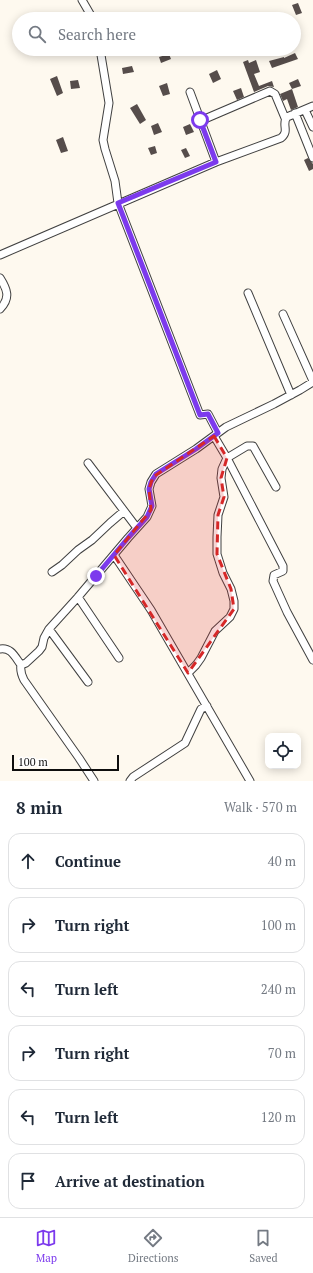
<!DOCTYPE html>
<html lang="en">
<head>
<meta charset="utf-8">
<style>
	body { margin:0; font-family:"PT Serif",serif; background:#f2f2f3; color:#1f2937 }
	.controls { position:absolute; right:12px; bottom:12px; display:grid; overflow:hidden; border-radius:8px; box-shadow:0 2px 10px #0003 }
	.controls button { width:36px; height:36px; display:grid; place-items:center; padding:0; border:0; border-bottom:1px solid #e0e1e3; background:#fff; color:#1f2937; font:20px sans-serif }
	.scale { position:absolute; left:12px; bottom:10px; width:107px; box-sizing:border-box; padding-left:4px; border:2px solid #0e0e0e; border-top:0; font-size:11px; line-height:14px; white-space:nowrap; color:#0e0e0e; -webkit-text-stroke:3px #fff; paint-order:stroke }
	.stop { position:absolute; width:12px; height:12px; margin:-9px; border:3px solid #7c3aed; border-radius:50%; background:#fff }
	.stop.end { background:#7c3aed; border-color:#fff; box-shadow:0 1px 4px #0008 }
	.list { margin:0; padding:0; list-style:none }
	h2 { display:flex; justify-content:space-between; align-items:center; height:52px; margin:0; padding:0 16px; font-size:17px }
	h2 small { font-size:13px; font-weight:400; color:#747a83 }
	.list li { display:grid; grid-template-columns:26px 1fr auto; gap:12px; align-items:center; box-sizing:border-box; height:56px; margin:0 8px 8px; padding:0 8px; border:1px solid #e0e1e3; border-radius:12px }
	.list b { display:block; font-size:15px; white-space:nowrap }
	.list em { font-size:13px; font-style:normal; color:#747a83 }
	.icon { flex:none; width:22px; height:22px; fill:none; stroke:currentColor; stroke-width:2; stroke-linecap:round; stroke-linejoin:round }
	.map { position:relative; flex:none; width:313px; height:781px; overflow:hidden }
	.search { position:absolute; background:#fff; box-shadow:0 2px 10px #0003; left:12px; right:12px; top:12px; height:44px; display:flex; align-items:center; gap:10px; box-sizing:border-box; padding:0 14px; border-radius:22px; color:#747a83; font-size:15px }
	.sheet { height:436px; background:#fff }
	nav { display:flex; justify-content:space-around; align-items:center; box-sizing:border-box; height:56px; border-top:1px solid #e0e1e3; background:#fff; font-size:11px; color:#747a83 }
	nav a { display:grid; justify-items:center; gap:2px }
	nav .on { color:#7c3aed }
	.map>svg:first-child { display:block }
	.building { fill:#564d4b }
	.lines { fill:none; stroke-linecap:round; stroke-linejoin:round }
	.minor-casing { stroke:#414141; stroke-width:9 }
	.minor { stroke:#fff; stroke-width:7 }
	.route { stroke:#7c3aed; stroke-width:5 }
	.marked { fill:#d62828; fill-opacity:0.2; stroke:#d62828; stroke-width:3; stroke-dasharray:8 5; stroke-linejoin:round }
</style>
</head>
<body>
<div class="map">
<svg width="313" height="781" viewBox="0 0 313 781">
	<rect width="100%" height="100%" fill="#fef9ef"/>
	<path class="building" d="M298,3l4,10 -6,2 -4,-10z
		M279,13l3,6h-18z
		M295,53l3,6 -26,9 -3,-7 15,-4v1z
		M169,54l2,5 -10,4 -2,-6z
		M248,60l1,3 7,-3 4,12 -6,2 5,12 13,-5 2,6 -6,-1 -14,6 -11,-30z
		M132,66l2,6 -11,2 -1,-6z
		M217,70l4,9 -8,4 -4,-9z
		M57,76l6,17 -6,3 -7,-17z
		M298,79l3,7 -9,3 -3,-6z
		M78,80l2,8 -9,1 -1,-8z
		M167,83l3,11 -7,2 -4,-10z
		M241,88l3,9 -7,3 -4,-9z
		M292,89l6,18 -7,3 -4,-11 -4,2 -3,-7z
		M137,104l9,16 -6,4 -10,-16z
		M158,123l4,9 -8,3 -3,-9z
		M190,124l4,8 -8,3 -3,-8z
		M63,137l5,14 -7,2 -5,-13z
		M155,146l2,7 -6,2 -3,-7z
		M186,148l4,8 -5,2 -4,-8z
		M308,158l5,6v5l-4,2 -5,-11z"/>
	<g class="lines">
		<defs>
			<path id="minor" d="M82,0l11,19
				M100,49l9,54 -6,37 2,9 10,32 3,22 82,212 8,-1 10,19
				M190,92l26,70
				M305,110l8,17
				M295,113l18,45
				M200,121l70,-30 5,3 10,24
				M0,255l216,-93 65,-24c9,-7 0,-14 6,-21l26,-11
				M0,278c7,11 11,20 0,31
				M248,293l43,102
				M283,314l30,67
				M214,436l13,22 56,108v5l-9,4 -1,6 14,31 26,48
				M88,463l49,65
				M114,555l37,55 99,171
				M52,572l10,-7 16,-15 14,-10 18,-17 14,-12
				M78,597l41,61
				M49,629l39,53
				M0,649c11,-2 15,8 21,16l5,-2 13,-12 3,-4 2,-9 5,-9 29,-32 50,-59 19,-21 5,-11 -3,-17 2,-7 5,-8 40,-25 30,-22 48,-23 26,-14 13,-8
				M21,665c-1,5 0,9 3,15l55,78 15,23
				M188,673l8,-8 5,-7 14,-27 15,-14 4,-8v-8l-3,-12 -8,-16 -6,-19v-17l1,-22 6,-18 -3,-19 1,-9 5,-11 20,-12h6l23,41
				M130,781l3,-4 52,-34 16,-34 6,-3"/>
		</defs>
		<use href="#minor" class="minor-casing"/>
		<use href="#minor" class="minor"/>
	</g>
	<g class="lines">
		<path class="route" d="M96,576l32,-38 19,-21 5,-11 -3,-17 2,-7 5,-8 40,-25 22,-16 -10,-19 -8,1 -82,-212 98,-41 -16,-42"/>
	</g>
	<path class="marked" d="M214,436l13,22 -6,20 3,19 -6,18 -1,39 14,35 3,20 -46,64 -74,-118 37,-45 -2,-21 4,-12z"/>
</svg>
<div class="controls">
<button><svg class="icon" aria-label="locate" viewBox="0 0 24 24"><circle cx="12" cy="12" r="6"/><path d="M12 2v4M12 18v4M2 12h4M18 12h4"/></svg></button>
</div>
<div class="scale">100 m</div>
<div class="stop" style="left:200px;top:120px"></div>
<div class="stop end" style="left:96px;top:576px"></div>
<div class="search"><svg class="icon" aria-label="search" viewBox="0 0 24 24"><circle cx="10" cy="10" r="6"/><path d="M15 15l6 6"/></svg>Search here</div>
</div>
<section class="sheet">
<h2>8 min<small>Walk · 570 m</small></h2>
<ul class="list">
<li><svg class="icon" aria-label="ahead" viewBox="0 0 24 24"><path d="M12 20V5M6 11l6-6 6 6"/></svg><div><b>Continue</b></div><em>40 m</em></li>
<li><svg class="icon" aria-label="right" viewBox="0 0 24 24"><path d="M7 20v-9h11M14 6l5 5-5 5"/></svg><div><b>Turn right</b></div><em>100 m</em></li>
<li><svg class="icon" aria-label="left" viewBox="0 0 24 24"><path d="M17 20v-9H6M10 6l-5 5 5 5"/></svg><div><b>Turn left</b></div><em>240 m</em></li>
<li><svg class="icon" aria-label="right" viewBox="0 0 24 24"><path d="M7 20v-9h11M14 6l5 5-5 5"/></svg><div><b>Turn right</b></div><em>70 m</em></li>
<li><svg class="icon" aria-label="left" viewBox="0 0 24 24"><path d="M17 20v-9H6M10 6l-5 5 5 5"/></svg><div><b>Turn left</b></div><em>120 m</em></li>
<li><svg class="icon" aria-label="arrive" viewBox="0 0 24 24"><path d="M6 21V4h12l-3 4 3 4H6"/></svg><div><b>Arrive at destination</b></div></li>
</ul>
</section>
<nav>
<a class="on"><svg class="icon" aria-label="map" viewBox="0 0 24 24"><path d="M3 6l6-2 6 2 6-2v14l-6 2-6-2-6 2zM9 4v14M15 6v14"/></svg>Map</a>
<a><svg class="icon" aria-label="directions" viewBox="0 0 24 24"><path d="M12 3l9 9-9 9-9-9zM9 14v-3h6M13 9l2 2-2 2"/></svg>Directions</a>
<a><svg class="icon" aria-label="saved" viewBox="0 0 24 24"><path d="M7 4h10v16l-5-4-5 4z"/></svg>Saved</a>
</nav>
</body>
</html>
